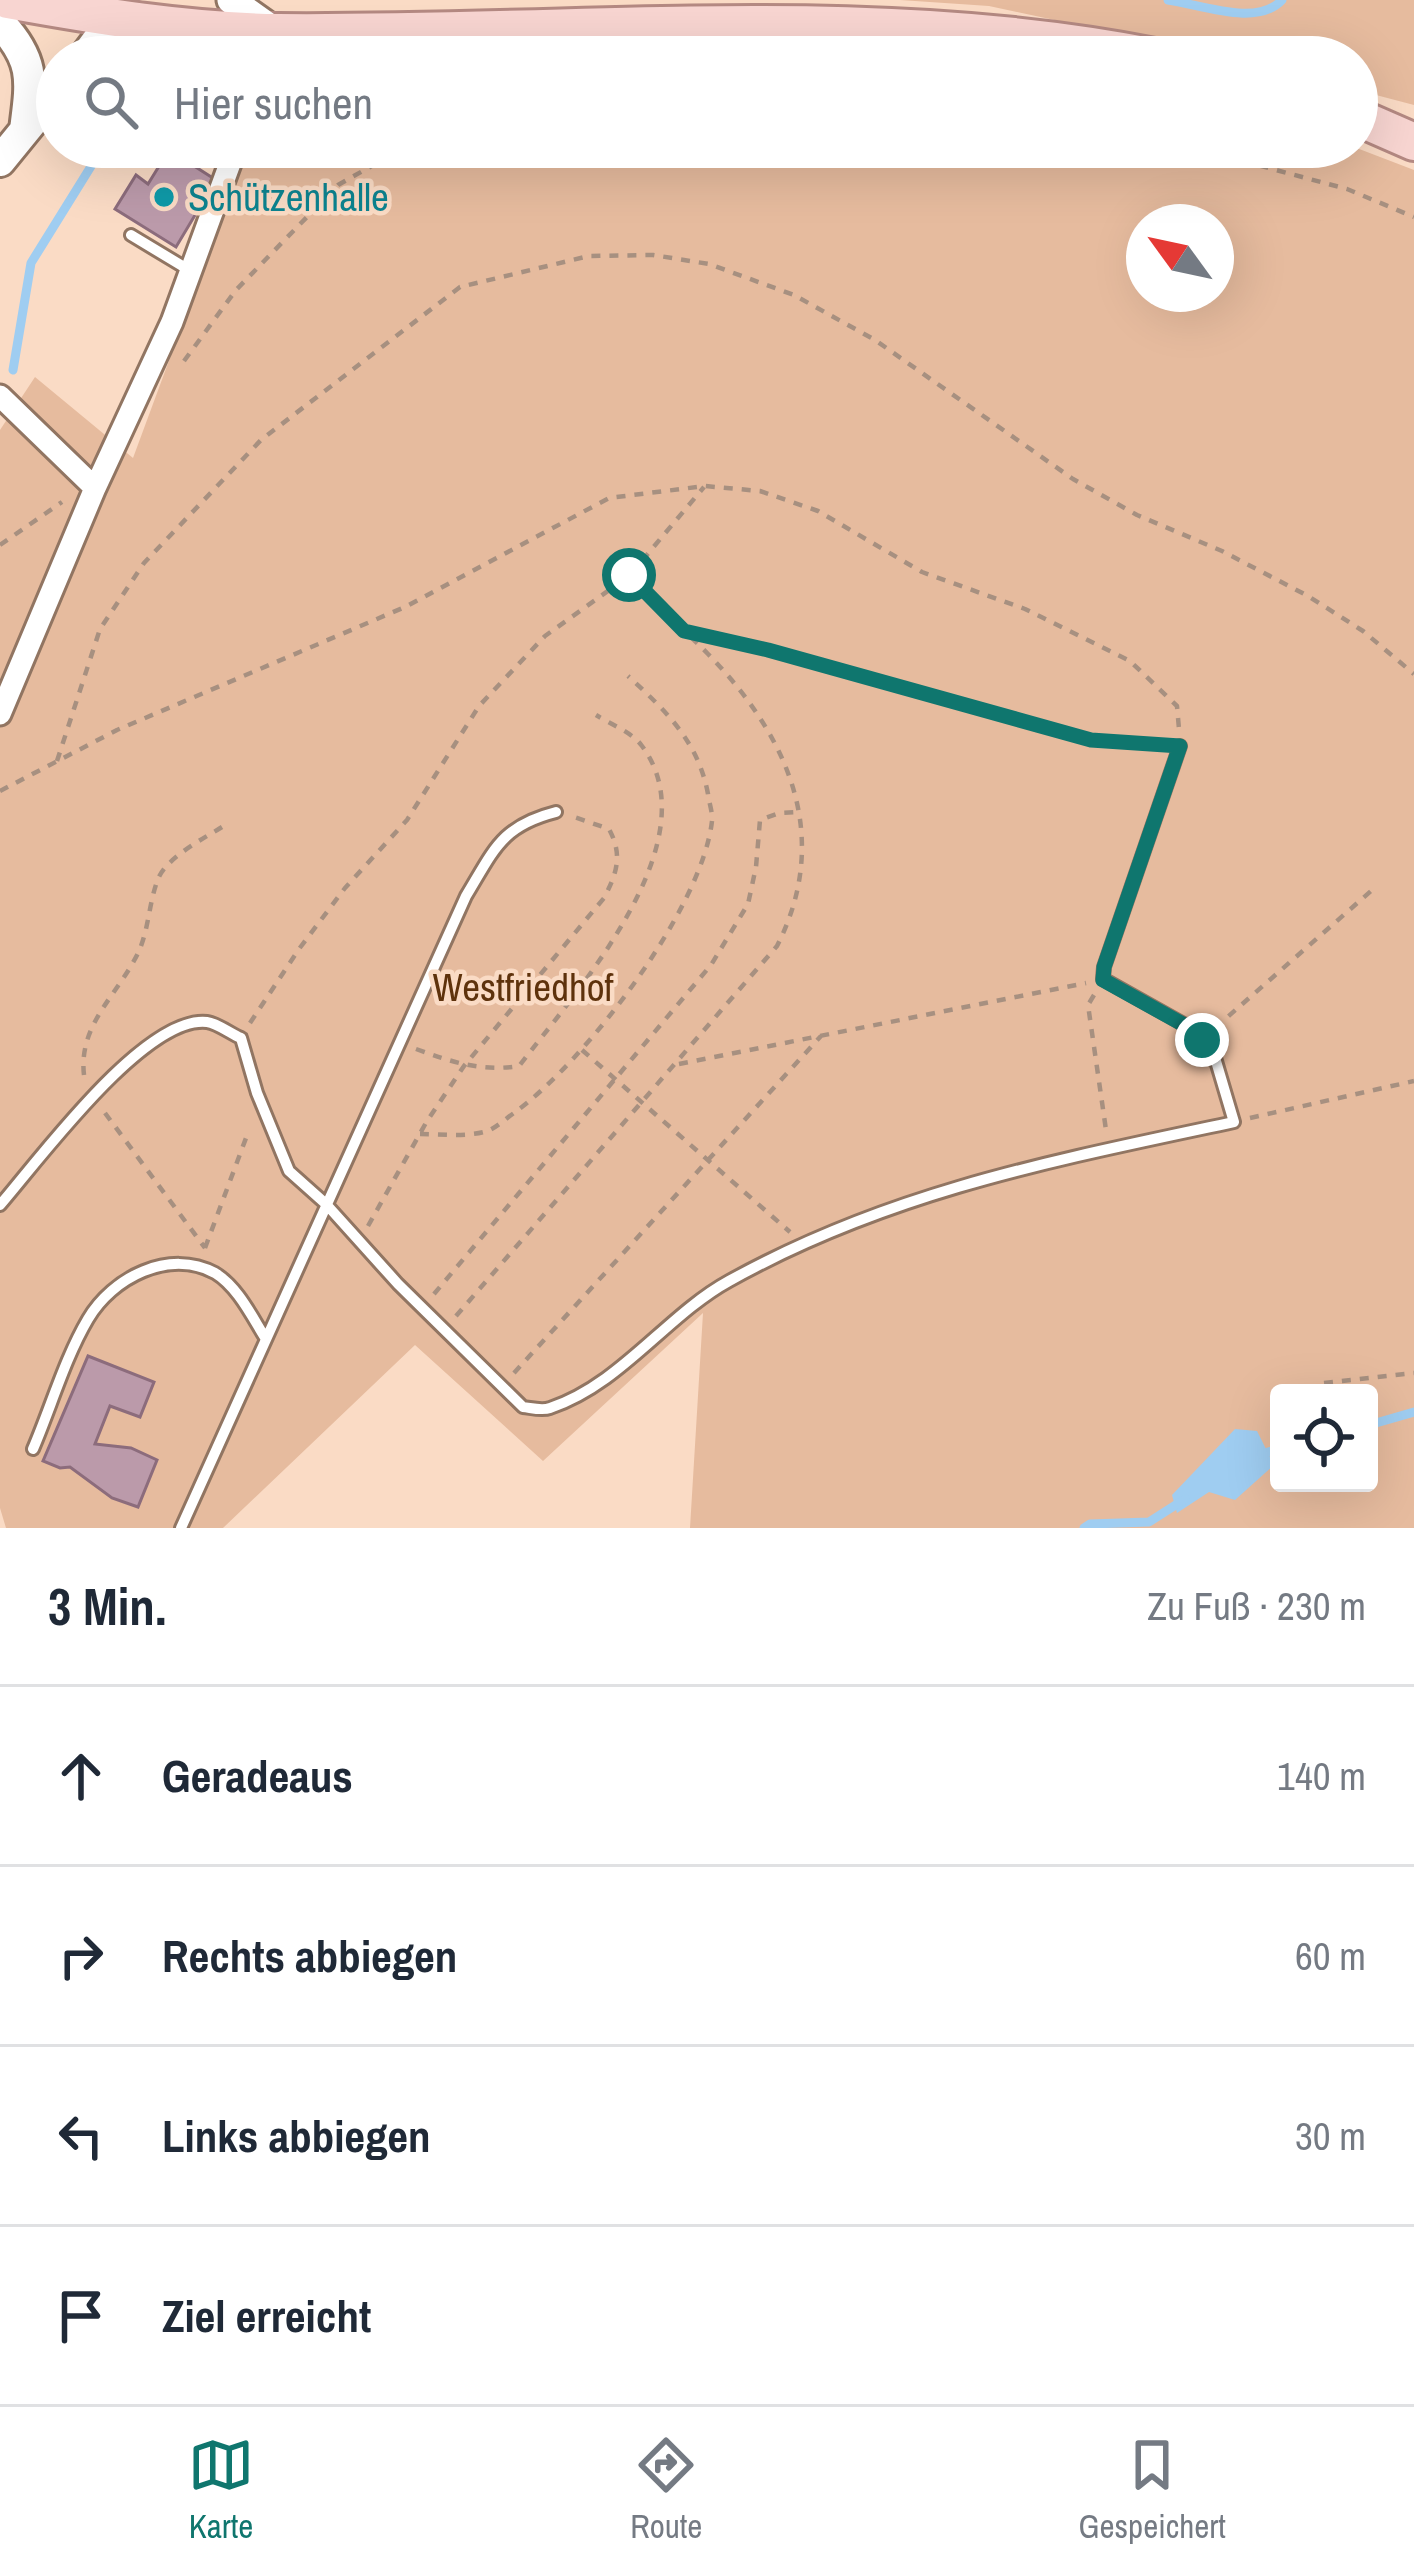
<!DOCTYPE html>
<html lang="de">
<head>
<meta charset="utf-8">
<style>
	body { margin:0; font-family:"Archivo Narrow",sans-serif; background:#f6f6f7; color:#1f2937 }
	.controls { position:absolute; right:36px; bottom:36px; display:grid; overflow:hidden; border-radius:12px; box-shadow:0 12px 48px #0002 }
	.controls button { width:108px; height:108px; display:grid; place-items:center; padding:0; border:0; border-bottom:3px solid #e0e1e3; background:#fff; color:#1f2937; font:60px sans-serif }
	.compass { position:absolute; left:1126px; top:204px; width:108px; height:108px; border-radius:50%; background:#fff; box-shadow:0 12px 48px #0002; rotate:303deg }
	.stop { position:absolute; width:36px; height:36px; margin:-27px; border:9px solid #0f766e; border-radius:50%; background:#fff }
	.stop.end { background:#0f766e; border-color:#fff; box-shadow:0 3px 12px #0008 }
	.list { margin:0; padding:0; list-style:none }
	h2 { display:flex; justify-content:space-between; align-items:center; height:156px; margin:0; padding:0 48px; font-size:51px }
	h2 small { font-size:39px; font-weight:400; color:#747a83 }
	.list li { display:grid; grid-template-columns:78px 1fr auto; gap:36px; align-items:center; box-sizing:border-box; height:180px; padding:0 48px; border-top:3px solid #e0e1e3 }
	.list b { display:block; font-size:45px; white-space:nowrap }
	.list em { font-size:39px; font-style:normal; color:#747a83 }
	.icon { flex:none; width:66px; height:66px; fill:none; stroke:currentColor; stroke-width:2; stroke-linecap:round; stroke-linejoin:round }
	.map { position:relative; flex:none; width:1414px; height:1528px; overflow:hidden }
	.search { position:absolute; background:#fff; box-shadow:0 12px 48px #0002; left:36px; right:36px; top:36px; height:132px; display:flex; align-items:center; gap:30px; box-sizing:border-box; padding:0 42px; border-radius:66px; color:#747a83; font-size:45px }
	.sheet { height:876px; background:#fff }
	nav { display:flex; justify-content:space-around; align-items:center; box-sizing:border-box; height:168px; border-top:3px solid #e0e1e3; background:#fff; font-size:33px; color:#747a83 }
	nav a { display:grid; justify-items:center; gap:6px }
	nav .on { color:#0f766e }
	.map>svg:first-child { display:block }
	.green { fill:#e6bb9e; fill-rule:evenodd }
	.water { fill:#9fcdf1 }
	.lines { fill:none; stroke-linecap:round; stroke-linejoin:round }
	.stream { stroke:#9fcdf1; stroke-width:9 }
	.building { fill:#bb9aaa; stroke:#8c6c7c; stroke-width:3 }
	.service-casing { stroke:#917562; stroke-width:16 }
	.minor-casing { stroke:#917562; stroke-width:27 }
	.tertiary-casing { stroke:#917562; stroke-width:33 }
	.secondary-casing { stroke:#917562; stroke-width:36 }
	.primary-casing { stroke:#b48982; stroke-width:42 }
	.path { stroke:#a79080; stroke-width:4.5; stroke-dasharray:9 9; stroke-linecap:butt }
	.service { stroke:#fff; stroke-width:10 }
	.minor { stroke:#fff; stroke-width:21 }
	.tertiary { stroke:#fff; stroke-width:27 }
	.secondary { stroke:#fff; stroke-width:30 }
	.primary { stroke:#f8d5d1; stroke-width:36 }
	.route { stroke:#0f766e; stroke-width:15 }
	.culture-dot { fill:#0f9aa8; stroke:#fadbc5; stroke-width:4.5 }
	.labels { text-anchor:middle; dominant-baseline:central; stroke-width:9; stroke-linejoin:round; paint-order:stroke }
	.culture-label { font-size:39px; fill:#0d838f; stroke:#fadbc5; text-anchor:start }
	.park-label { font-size:39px; fill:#5e320c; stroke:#fadbc5 }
</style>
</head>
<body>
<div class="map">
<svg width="1414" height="1528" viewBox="0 0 1414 1528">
	<rect width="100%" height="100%" fill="#fadbc5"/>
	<path class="green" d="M900,0h514v105l-57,-15v-33h-130l-238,-51z
		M248,147h1106l60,23v1358h-724l13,-215 -160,148 -128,-116 -192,183h-217l-6,-20v-1078l35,-53 98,81zM1144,222h72v72h-72zM1279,1393h90v90h-90z"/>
	<path class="water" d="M1235,1429l22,2 17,34 -39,35 -26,-8 -32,21 -5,-18z"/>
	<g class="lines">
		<path class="stream" d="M1168,0c34,5 89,27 114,0
			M13,370l18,-107 72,-116
			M1369,1425l45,-13
			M1261,1454l18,-5
			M1084,1528l6,-4 59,-2 36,-23"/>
	</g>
	<path class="building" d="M169,150l47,30 -40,67 -61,-38 21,-34 12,9z
		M88,1356l66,26 -14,35 -30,-11 -15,38 36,4 26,12 -19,47 -26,-9 -42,-31 -10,1 -17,-7z"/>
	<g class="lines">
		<defs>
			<path id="service" d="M131,235l58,35
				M0,1205c39,-45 145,-190 207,-183 10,1 24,12 34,16l16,55 32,78 37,33 72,80 125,123c9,1 19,4 27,1 70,-23 117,-93 179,-127 162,-90 327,-121 505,-159l-21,-71 -26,-25 -84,-47 1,-12 76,-221
				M33,1449c18,-42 32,-91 55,-130 24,-41 81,-71 127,-46 23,14 37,44 51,66
				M181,1528l285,-632c28,-46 35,-70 90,-84"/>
			<path id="minor" d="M0,396l95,92
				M0,714l95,-226 77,-166 64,-175"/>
			<path id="tertiary" d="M231,0l45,32"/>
			<path id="secondary" d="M0,23c36,38 31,59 25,107
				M85,57l30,-40
				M0,161l57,-70"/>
			<path id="primary" d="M8,0c89,16 180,31 270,32 293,3 589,-32 877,25
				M1357,117l57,25"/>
		</defs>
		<use href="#service" class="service-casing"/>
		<use href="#minor" class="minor-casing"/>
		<use href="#tertiary" class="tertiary-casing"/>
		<use href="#secondary" class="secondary-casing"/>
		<use href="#primary" class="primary-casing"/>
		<path class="path" d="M184,147l22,13
			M1190,147l157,42 67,28
			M184,361l52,-71 102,-105 37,-21 57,-17
			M0,545l62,-43
			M684,631l84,19 323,90 70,5
			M57,761l43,-132 44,-66 117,-123 199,-153 129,-31 64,-1 56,9 85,31 81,45 198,139 64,36 85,36 86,45 55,35 51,43
			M0,791l117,-61 288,-123 204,-109 96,-12 55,5 58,20 104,61 103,37 105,52 47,45 2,23
			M1094,995l-6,10 18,125
			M250,1023l49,-74 46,-61 62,-68 72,-114 66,-70 85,-61 74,-88
			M1215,1028l156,-137
			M416,1049c36,13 65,23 103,17 56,-73 194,-225 123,-320 -10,-14 -32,-22 -46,-31
			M582,1050l208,182
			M679,1064l407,-81
			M84,1075c-6,-51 35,-81 55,-124 10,-23 10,-49 19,-72 9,-22 45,-40 64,-52
			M105,1113l100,135
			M1250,1118l164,-37
			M420,1134c20,0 44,3 64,-2 10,-2 21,-13 30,-19 71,-51 188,-204 198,-292 1,-8 -3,-18 -4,-27 -10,-53 -42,-83 -80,-118
			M368,1226l59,-105 37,-55 140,-168c13,-25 19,-43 5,-69l-35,-12
			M205,1248l44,-118
			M434,1294l277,-329 37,-61 8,-37 4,-47 19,-7 21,-1
			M456,1316l321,-370c56,-110 11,-210 -69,-292 -26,-27 -55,-50 -78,-79
			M514,1373l307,-337
			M1324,1383l90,-10"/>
		<use href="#service" class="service"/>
		<use href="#minor" class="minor"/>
		<use href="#tertiary" class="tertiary"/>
		<use href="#secondary" class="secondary"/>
		<use href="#primary" class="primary"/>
	</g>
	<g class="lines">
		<path class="route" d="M629,575l55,56 84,19 323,90 89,6 -76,221 -1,13 83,46 16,14"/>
	</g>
	<circle class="culture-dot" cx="164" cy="197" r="12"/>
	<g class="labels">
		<g class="culture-label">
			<text x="188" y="197">Schützenhalle</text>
		</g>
		<g class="park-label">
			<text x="523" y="987">Westfriedhof</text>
		</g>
	</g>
</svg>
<div class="controls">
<button><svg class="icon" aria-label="locate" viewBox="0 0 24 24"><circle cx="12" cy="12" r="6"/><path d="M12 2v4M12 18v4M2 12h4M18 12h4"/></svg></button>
</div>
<svg class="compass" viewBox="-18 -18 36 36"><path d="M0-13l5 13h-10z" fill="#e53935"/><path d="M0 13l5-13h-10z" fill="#747a83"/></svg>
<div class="stop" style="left:629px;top:575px"></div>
<div class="stop end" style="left:1202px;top:1040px"></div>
<div class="search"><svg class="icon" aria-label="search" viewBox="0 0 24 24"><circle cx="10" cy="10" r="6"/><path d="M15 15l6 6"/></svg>Hier suchen</div>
</div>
<section class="sheet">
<h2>3 Min.<small>Zu Fuß · 230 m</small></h2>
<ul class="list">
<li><svg class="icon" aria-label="ahead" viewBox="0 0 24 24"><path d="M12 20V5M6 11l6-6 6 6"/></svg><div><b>Geradeaus</b></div><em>140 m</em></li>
<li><svg class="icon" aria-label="right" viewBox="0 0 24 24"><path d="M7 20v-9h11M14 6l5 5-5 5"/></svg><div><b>Rechts abbiegen</b></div><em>60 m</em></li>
<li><svg class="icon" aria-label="left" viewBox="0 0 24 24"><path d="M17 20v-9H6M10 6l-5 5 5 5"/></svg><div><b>Links abbiegen</b></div><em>30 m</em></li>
<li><svg class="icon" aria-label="arrive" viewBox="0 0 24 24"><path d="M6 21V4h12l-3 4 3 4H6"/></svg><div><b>Ziel erreicht</b></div></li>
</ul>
</section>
<nav>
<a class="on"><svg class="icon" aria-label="map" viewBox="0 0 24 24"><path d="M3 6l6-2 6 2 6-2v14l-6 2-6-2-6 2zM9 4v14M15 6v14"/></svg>Karte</a>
<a><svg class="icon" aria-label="directions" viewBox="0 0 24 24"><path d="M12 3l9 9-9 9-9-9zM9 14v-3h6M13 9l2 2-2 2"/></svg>Route</a>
<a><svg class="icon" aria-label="saved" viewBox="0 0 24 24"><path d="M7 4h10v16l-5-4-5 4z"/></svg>Gespeichert</a>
</nav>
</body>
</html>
